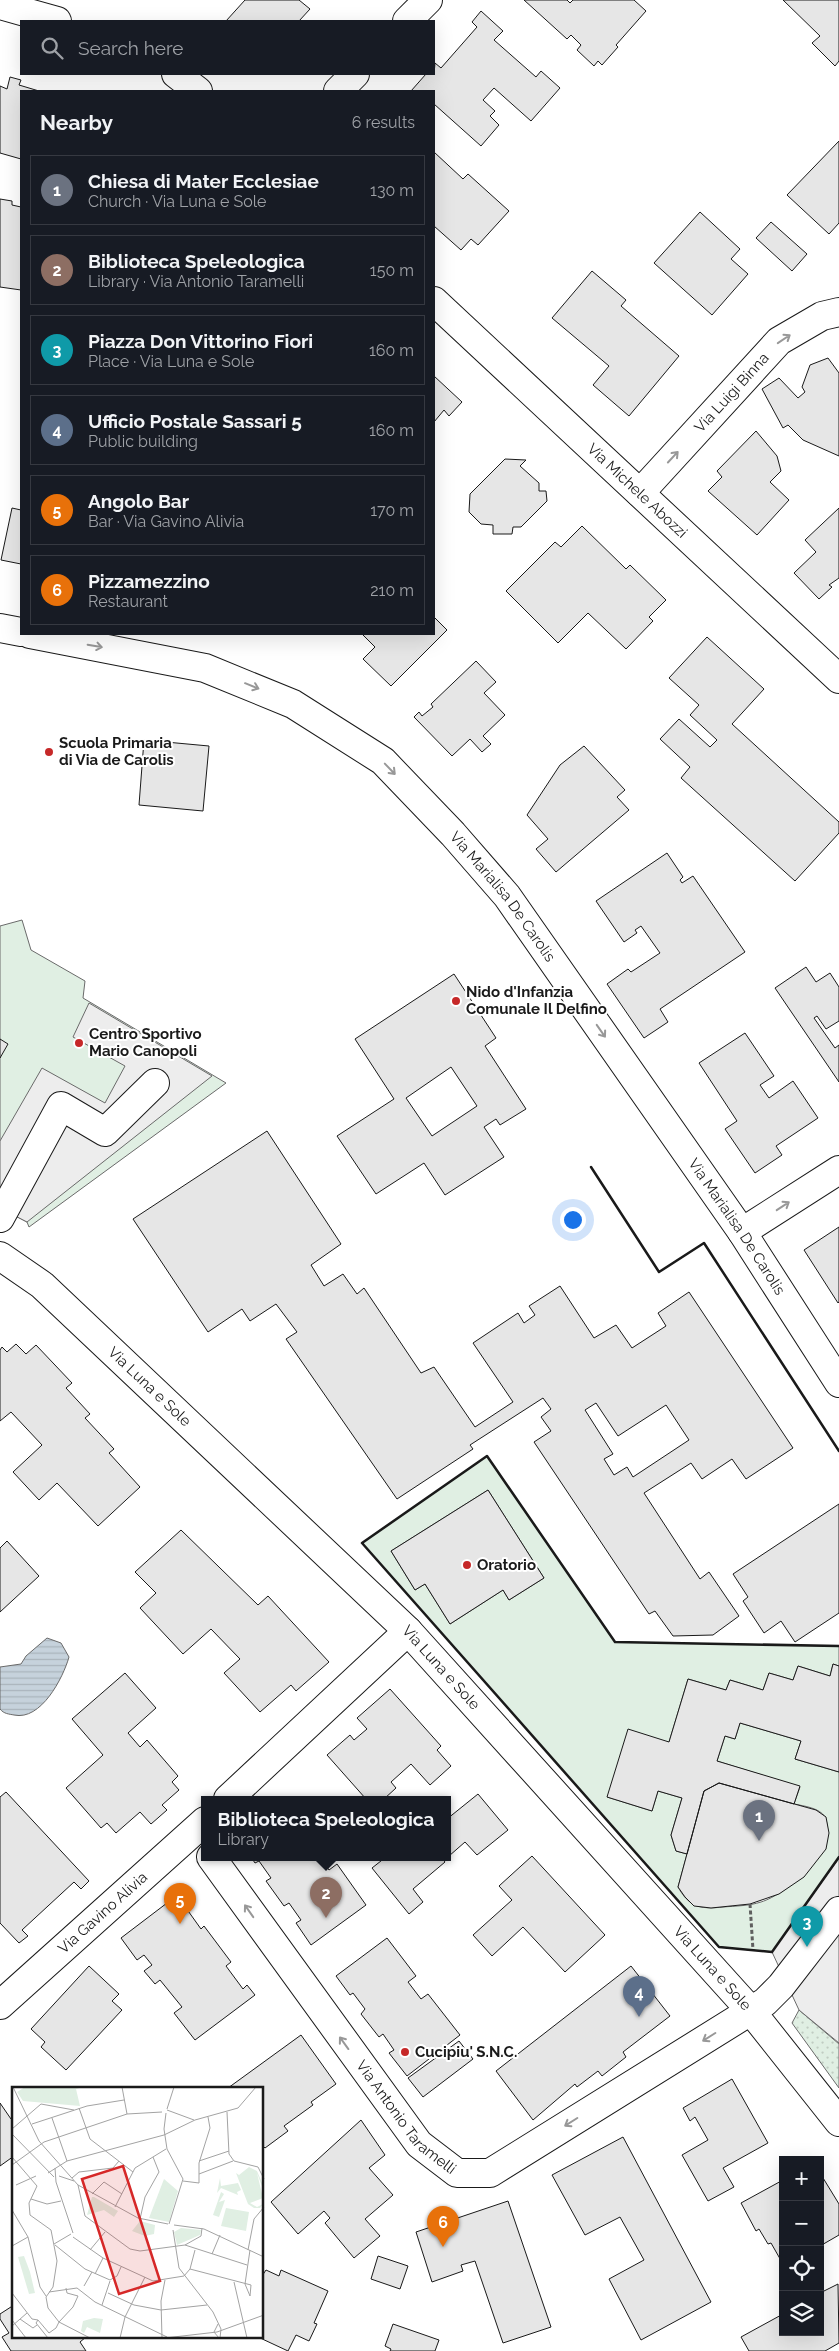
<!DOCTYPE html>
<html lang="en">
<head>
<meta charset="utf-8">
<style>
	body { margin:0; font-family:Raleway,sans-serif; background:#20242c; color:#f1f3f6 }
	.controls { position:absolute; right:15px; bottom:15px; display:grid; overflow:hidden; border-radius:0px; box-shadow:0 5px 20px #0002 }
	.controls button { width:45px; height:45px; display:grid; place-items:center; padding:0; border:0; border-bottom:1px solid #363941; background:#171b24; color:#f1f3f6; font:25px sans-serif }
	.you { position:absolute; left:572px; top:1219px; width:18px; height:18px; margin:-12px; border:4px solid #fff; border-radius:50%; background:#1a73e8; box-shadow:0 0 0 8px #1a73e833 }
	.badge { display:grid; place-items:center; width:32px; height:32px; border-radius:50%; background:#c62828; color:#fff; font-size:16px; font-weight:700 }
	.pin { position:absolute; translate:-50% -41px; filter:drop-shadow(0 1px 2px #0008) }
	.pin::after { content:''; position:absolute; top:26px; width:18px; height:15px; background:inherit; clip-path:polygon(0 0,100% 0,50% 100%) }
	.popup { position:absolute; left:201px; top:1796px; width:250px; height:65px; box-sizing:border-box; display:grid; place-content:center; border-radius:0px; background:#171b24; filter:drop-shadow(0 1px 4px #0005); font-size:16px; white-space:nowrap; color:#9ea1a6 }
	.popup b { font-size:19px; color:#f1f3f6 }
	.popup::after { content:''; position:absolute; left:50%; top:100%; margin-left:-10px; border:10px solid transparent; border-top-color:#171b24 }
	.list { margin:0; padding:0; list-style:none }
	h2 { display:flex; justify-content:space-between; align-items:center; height:65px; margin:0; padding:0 20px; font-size:21px }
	h2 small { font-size:16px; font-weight:400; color:#9ea1a6 }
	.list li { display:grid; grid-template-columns:32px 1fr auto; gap:15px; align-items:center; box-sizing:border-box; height:70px; margin:0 10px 10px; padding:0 10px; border:1px solid #363941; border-radius:0px }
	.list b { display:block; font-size:19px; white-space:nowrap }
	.list p { margin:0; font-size:16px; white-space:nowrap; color:#9ea1a6 }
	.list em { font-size:16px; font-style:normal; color:#9ea1a6 }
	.icon { flex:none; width:28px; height:28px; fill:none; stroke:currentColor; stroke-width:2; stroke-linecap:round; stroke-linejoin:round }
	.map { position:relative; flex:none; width:839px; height:2351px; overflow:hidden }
	.search { position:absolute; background:#171b24; box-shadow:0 5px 20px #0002; left:20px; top:20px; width:415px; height:55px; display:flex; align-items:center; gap:12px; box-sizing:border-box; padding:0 18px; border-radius:0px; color:#9ea1a6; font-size:19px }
	.panel { position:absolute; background:#171b24; box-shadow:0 5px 20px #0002; left:20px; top:90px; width:415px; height:545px; border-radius:0px }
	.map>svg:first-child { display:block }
	.grass { fill:url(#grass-dots); stroke:#6a6a6a }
	.garden { fill:#e0efe3; stroke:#6a6a6a; fill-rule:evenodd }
	.parking { fill:#ededed; stroke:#6a6a6a }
	.water { fill:url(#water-rules); stroke:#6a6a6a }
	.building { fill:#e6e6e6; stroke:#1a1a1a; fill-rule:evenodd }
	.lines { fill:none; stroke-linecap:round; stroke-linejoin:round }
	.minor-casing { stroke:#1a1a1a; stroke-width:30 }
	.path { stroke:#5f5f5f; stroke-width:3; stroke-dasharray:4 2.5; stroke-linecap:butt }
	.minor { stroke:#fff; stroke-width:28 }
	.wall { stroke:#1a1a1a; stroke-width:2.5 }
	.oneway { stroke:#989898 }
	.poi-dot { fill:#c62828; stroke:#fff; stroke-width:2 }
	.labels { text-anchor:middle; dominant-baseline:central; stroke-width:4; stroke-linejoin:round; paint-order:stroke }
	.street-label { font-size:15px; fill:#1a1a1a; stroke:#fff }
	.poi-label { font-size:15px; font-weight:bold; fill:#1a1a1a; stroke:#fff; text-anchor:start }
	.inset-road { fill:none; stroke:#a3a3a3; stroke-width:1 }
	.view { fill:#d62828; fill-opacity:0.15; stroke:#d62828; stroke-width:2.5 }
	.inset-edge { fill:none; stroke:#1a1a1a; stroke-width:2.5 }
</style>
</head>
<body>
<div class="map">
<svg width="839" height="2351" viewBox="0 0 839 2351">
	<defs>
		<pattern id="grass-dots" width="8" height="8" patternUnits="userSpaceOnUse" patternTransform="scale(1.25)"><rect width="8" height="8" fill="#e0efe3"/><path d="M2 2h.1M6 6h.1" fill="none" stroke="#c0ccc2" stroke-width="1.8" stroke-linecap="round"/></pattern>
		<pattern id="water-rules" width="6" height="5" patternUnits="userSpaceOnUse" patternTransform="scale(1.25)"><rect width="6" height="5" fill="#c6d2dc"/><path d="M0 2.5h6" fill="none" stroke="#aab4bc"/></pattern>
	</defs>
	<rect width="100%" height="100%" fill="#fff"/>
	<path class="grass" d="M799,2010l40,34v44l-47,-65z"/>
	<path class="garden" d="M22,920l9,30 54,31 -2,17 143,85 -197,144 -2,-5 -27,-14v-282z
		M487,1456l128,186 224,4v20l-6,-2 -3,12 -32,-10 -5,14 -24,-7 -6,17 -33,-10 -4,10 -38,-11 -19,63 -62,55 45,14 6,-20 24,7 -11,37 5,16 11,3 -9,33c4,7 8,13 15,17 8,5 21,4 30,3 12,-1 26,-1 38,-5 26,-8 78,-52 64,-85 -5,-9 -21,-11 -31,-13l6,-17 -83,-26 8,-25 10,3 5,-16 61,18 -6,18 44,13v85l-67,95 -53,-5 -357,-404zM488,1490l56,88 -35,22 -6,-10 -53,34 -25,-40 -10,6 -24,-39z"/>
	<path class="parking" d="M89,1003l123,73 -185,146 -27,-14v-67l42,-73 63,35 20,-37 -52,-29z
		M839,1858v185l-40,-33 -27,-58z"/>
	<path class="water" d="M47,1638l14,5 8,14c-6,21 -28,64 -55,58 -5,-1 -10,-1 -14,-6v-42l21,-3 5,-8z"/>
	<path class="building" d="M245,0h54l11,9 -11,12h-73z
		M524,0h43l3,3 3,-3h61l12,11 -30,34 2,2 -16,18 -4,-4 -4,5 -17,-16 4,-5 -10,-10 -4,4z
		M783,0h56v61l-4,5 -23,-23 8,-7z
		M481,11l22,20 -9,9 42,37 5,-6 19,17 -29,33 -37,-33 -11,12 12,11 -5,5 9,9 -18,21 -47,-42v-13h-23l15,-17h8l1,-11 6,5 36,-41 -5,-5z
		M10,77l11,3 -2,5 20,6h-18v68l-21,-6v-67l7,3z
		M839,141v82l-10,11 -42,-39z
		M434,152l29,27 5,-5 41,37 -31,34 -7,-6 -10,11 -27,-24z
		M0,199l12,2v4l9,2v83l-21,-3z
		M700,212l40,37 -9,10 17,15 -36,41 -58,-52z
		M771,222l36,32 -15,17 -36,-33z
		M592,271l34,29 -5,6 58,50 -50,60 -36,-31 16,-19 -57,-48z
		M828,358l11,15v83l-36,-16 -15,-15 -5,3 -21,-39 17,-11 19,20 7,-6 -3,-5 8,-22z
		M434,376l28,26 -13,14 -5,-6 -10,12z
		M756,431l21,25 4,15 -11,11 19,18 -32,35 -49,-44 14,-14 -5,-6z
		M505,459l21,1 -6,6 19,17v8h7l1,10 -26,26h-8l-1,7h-19v-9l-12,-1 -12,-12 1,-18z
		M12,508l9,2v54l-20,-4z
		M839,508v70l-10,7 3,2 -13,12 -25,-26 22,-21 -11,-12z
		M582,526l44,43 4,-4 36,35 -17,17 4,4 -27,28 -38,-36 -30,30 -52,-52 49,-49 6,5z
		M434,617l13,13 -56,56 -28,-27 12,-12 -13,-13h72z
		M707,637l57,52 -32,35 107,98v11l-44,48 -114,-103 9,-11 -30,-28 19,-20 31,28 7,-7 -27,-25 9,-10 -30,-27z
		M476,661l20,21 -12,11 21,22 -22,21 8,8 -9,8 -12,-13 -18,17 -38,-39 5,-5 3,4 11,-9 -2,-3z
		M144,740l65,6 -6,65 -64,-6z
		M584,746l41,44 -8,7 12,13 -73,62 -20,-23 12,-10 -21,-24 33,-50z
		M667,853l16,24 -3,3 2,3 11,-7 52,76 -85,57 8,13 -24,16 -37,-54 21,-15 3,3 29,-19 -19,-27 -6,4 2,3 -13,9 -28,-41z
		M806,967l10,15 14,-9 9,14v34l-13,8 -9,-13 -3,2 21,30 4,-3v37l-64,-94z
		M454,974l42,64 -11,8 41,63 -26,16 -4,-6 -12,8 20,30 -59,38 -21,-32 -48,31 -39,-58 57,-37 -39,-60zM451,1067l26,39 -45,30 -26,-38z
		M745,1033l29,43 -14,9 9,13 24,-17 25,37 -42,28 6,9 -27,18 -30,-44 12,-8 -38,-58z
		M0,1039l8,5 -8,14z
		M267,1131l74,113 -30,21 13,21 19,-12 14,20 7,-6 57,85 13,-6 41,60 38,-25 -40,-59 45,-30 6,10 11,-8 -6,-9 31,-20 34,52 22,-13 16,23 34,-22 -8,-13 31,-21 104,156 -47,31 -14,-20 -30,20 -11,-16 -47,30 56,86 9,-7 30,44 -26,19 -40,1 -18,-25 -6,3 -115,-172 17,-11 -10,-14 10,-8 -8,-11 -73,47 3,4 -76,50 -111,-160 11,-7 -21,-28 -26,17 -8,-12 -34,23 -75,-113zM596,1403l22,33 48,-31 23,35 -56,37 -6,-10 -13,8 -10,-16 9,-5 -28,-44z
		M839,1227v75l-1,1 -34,-53z
		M16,1344l10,10 10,-9 36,38 -6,5 24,26 -5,4 29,31 -5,4 31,34 -42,39 -41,-43 -18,17 -26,-28 29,-27 -31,-33 -11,9v-71l2,-3 5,5z
		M488,1490l56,88 -35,22 -6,-10 -53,34 -25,-40 -10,6 -24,-39z
		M839,1504v109l-44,29 -14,-21 -17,12 -21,-32 5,-4 -15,-23z
		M181,1530l77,75 10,-9 61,66 -33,29 -5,-6 -31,27 -36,-39 16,-14 -29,-30 -28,25 -43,-46 16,-15 -21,-21z
		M7,1541l32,35 -39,36v-64z
		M833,1664l6,2v106l-44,-13 6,-18 -61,-18 -5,16 -10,-3 -8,25 83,25 -6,18 -75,-21 -15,8 -17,63 -11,-3 -5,-16 11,-37 -24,-7 -6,20 -45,-14 21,-68 41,13 19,-63 38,11 4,-10 33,10 6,-17 24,7 5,-14 32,10z
		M125,1673l31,35 -28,25 12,14 7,-7 31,36 -6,6 7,8 -17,15 5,5 -16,14 -11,-12 -24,21 -9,-10 -6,5 -35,-40 37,-33 -31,-36z
		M390,1689l51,57 -4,4 14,16 -21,19 -19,-21 -20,18 5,6 -12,11h-18l-39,-44 23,-20 4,5 13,-11 -10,-11z
		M719,1783l97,27 10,7 3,16 -3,16 -22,28 -25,17 -29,10 -39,4 -17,-2 -9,-9 -7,-10 26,-96z
		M6,1792l83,89 -8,8 -7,-7 -52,48 6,6 -9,7 -19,-20v-126z
		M478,1794l30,36 -31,25 -12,-13 -16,14 -2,-37z
		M532,1856l73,79 -40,37 -42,-45 -31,29 -19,-21 39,-35 -13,-14z
		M251,1857h69l9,13 8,-6 29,41 -55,40 -15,-22 5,-3 -12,-17 -5,3 -18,-25 5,-3 -12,-17 -4,2z
		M386,1857h55l4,5 -32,27 10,13 -14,12 -37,-46z
		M181,1901l20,28 3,-3 27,36 -5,4 17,23 4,-4 8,10 -60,45 -21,-27 8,-6 -22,-27 -5,4 -11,-13 8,-6 -8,-10 -7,5 -16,-22 46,-35 5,5z
		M387,1938l29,38 -8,6 13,17 7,-5 32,41 -53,41 -18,-23 5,-3 -11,-16 -4,3 -18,-23 4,-5 -12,-16 -3,2 -14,-19z
		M89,1966l30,28 -7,7 10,9 -56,60 -25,-23 4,-5 -14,-13z
		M631,1966l39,50 -47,36 3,5 -24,19 -4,-5 -21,16 -2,-3 -42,36 -37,-49z
		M301,2035l35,49 -25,18 2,3 -29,21 4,5 -23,17 -3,-3v-57h-34z
		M459,2041l14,18 -50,38 -15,-19z
		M732,2079l36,64 -45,25 11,19 -26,14 -26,-46 26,-15 -13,-23 -5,4 -7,-13z
		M0,2103l11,16 3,-2v39l-14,10z
		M361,2120l24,35 -16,13 24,27 -28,24 15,17 -26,22 -29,-35 5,-5 -6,-7 -26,23 -27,-32z
		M623,2137l88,165 -70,38 -32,-61 35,-19 -24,-43 -35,18 -33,-60z
		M820,2173l19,31v31l-19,11z
		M783,2180v84l-12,-21 -3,1 -9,-15 -3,2 -15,-28z
		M508,2201l43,126 -48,16 -28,-82 -14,4 2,6 -31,11 -16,-50z
		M378,2256l30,10 -8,23 -29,-10z
		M266,2270l13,6 2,-6 47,21 -14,32 3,1 -8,17 -13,-6 -8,16 -30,-14h4v-61z
		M838,2284l1,59 -14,8h-76l-8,-14 42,-23v18h37v-39z
		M14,2305v32h72l-6,5 6,9h-75l-9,-14 7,-4 -9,-14v-5z
		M393,2324l46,16 -4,11h-45l1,-2 -6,-3z"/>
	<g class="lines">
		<defs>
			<g id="minor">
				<path d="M0,5l57,16"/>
				<path d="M407,21l21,-21"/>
				<path d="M176,74l22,17"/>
				<path d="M338,91l17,-17"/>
				<path id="s1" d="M434,301l405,378"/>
				<path id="s2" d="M640,493l139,-152 43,-25 17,-4"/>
				<path d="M0,628l21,4"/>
				<path id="s3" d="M30,634l175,34 88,36 90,57 70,73 54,62 235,336 97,151"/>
				<path d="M0,1218l61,-112 44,26 50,-49"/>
				<path d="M742,1232l97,-62"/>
				<path id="s4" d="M0,1256l42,29 366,346 343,380 88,111"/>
				<path d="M228,1799l180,-168"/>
				<path id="s5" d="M211,1857l208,287 38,29h33l275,-171 16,-16 58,-75"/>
				<path id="s6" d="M0,2005l205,-184"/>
			</g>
		</defs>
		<use href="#minor" class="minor-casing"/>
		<path class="path" d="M750,1904l3,46"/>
		<use href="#minor" class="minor"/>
		<path class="wall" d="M591,1167l68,105 45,-29 135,208
			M839,1646l-224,-4 -128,-186 -125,87 357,404 53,5 67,-95"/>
	</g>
	<defs><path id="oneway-shaft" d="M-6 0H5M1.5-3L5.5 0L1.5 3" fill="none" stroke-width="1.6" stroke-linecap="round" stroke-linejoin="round" transform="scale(1.25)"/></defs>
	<g class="oneway">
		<use href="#oneway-shaft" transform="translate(784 339) rotate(-34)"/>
		<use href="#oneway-shaft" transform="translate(673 457) rotate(-47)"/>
		<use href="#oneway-shaft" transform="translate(95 646) rotate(10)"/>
		<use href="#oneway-shaft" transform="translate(252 686) rotate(22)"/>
		<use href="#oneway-shaft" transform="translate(390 769) rotate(46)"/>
		<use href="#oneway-shaft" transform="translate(601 1031) rotate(55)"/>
		<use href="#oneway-shaft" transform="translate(783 1206) rotate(-33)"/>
		<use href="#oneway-shaft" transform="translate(249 1911) rotate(-125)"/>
		<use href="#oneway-shaft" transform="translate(709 2037) rotate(148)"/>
		<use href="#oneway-shaft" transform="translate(344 2043) rotate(-126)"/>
		<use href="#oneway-shaft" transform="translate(571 2122) rotate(148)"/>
	</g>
	<g class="poi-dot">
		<circle cx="49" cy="752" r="5"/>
		<circle cx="456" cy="1001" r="5"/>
		<circle cx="79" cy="1043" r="5"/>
		<circle cx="467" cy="1565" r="5"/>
		<circle cx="405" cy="2052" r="5"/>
	</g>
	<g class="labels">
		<g class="street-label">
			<text stroke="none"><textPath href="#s2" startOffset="136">Via Luigi Binna</textPath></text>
			<text stroke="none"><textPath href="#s1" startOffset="278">Via Michele Abozzi</textPath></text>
			<text stroke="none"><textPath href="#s3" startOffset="561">Via Marialisa De Carolis</textPath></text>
			<text stroke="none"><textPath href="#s3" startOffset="966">Via Marialisa De Carolis</textPath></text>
			<text stroke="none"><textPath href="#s4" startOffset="199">Via Luna e Sole</textPath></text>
			<text stroke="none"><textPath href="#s4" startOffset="604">Via Luna e Sole</textPath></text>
			<text stroke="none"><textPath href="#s6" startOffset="138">Via Gavino Alivia</textPath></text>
			<text stroke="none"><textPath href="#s4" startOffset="1009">Via Luna e Sole</textPath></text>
			<text stroke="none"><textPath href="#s5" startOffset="326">Via Antonio Taramelli</textPath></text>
		</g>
		<g class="poi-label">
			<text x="59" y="743">Scuola Primaria<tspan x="59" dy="17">di Via de Carolis</tspan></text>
			<text x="466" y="992">Nido d'Infanzia<tspan x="466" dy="17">Comunale Il Delfino</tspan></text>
			<text x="89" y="1034">Centro Sportivo<tspan x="89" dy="17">Mario Canopoli</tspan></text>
			<text x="477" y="1565">Oratorio</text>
			<text x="415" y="2052">Cucipiu' S.N.C.</text>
		</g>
	</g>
	<g transform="translate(12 2087)">
		<rect width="251" height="251" fill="#fff"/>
		<path d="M208,91l1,8 17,-3 3,7 -4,2 1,3 -17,-7 -4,5zM152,92l14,12 -9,31 -20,-4zM209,105l3,2 -5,8 6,-2 -6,17 -6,-2zM214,121l23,4 -3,19 -25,-5zM169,141l20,2 -1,5 -23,10 -3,-13z" fill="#e0efe3"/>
		<path d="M13,0h58l-7,2 4,17 -57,-5 -6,-9zM237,80l8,4 6,14v4l-6,-16 6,25 -13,5 7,4 6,-3 -3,4h-6l-6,-4 -12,-31 3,2zM80,110h2l24,14 -4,6 -10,-7 -17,5zM128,134l15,4 -1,9 -9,2 -13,-5zM12,169l6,16 5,21 -6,1 -11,-37zM82,231l9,1 -3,14 -13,-6 -3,6 -3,-2 2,-10z" fill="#e0efe3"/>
		<path class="inset-road" d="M1,0l26,54 39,44 60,33 30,6M110,0l5,27M67,21l11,31 43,33M155,22l7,-22M155,23l27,10M215,25l2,42 5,7M154,26l-2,16 3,20 16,30 -14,45M40,31l15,43M20,37l55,-18 37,-6M0,42l29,-25 33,6M0,47l42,43M0,70l25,29 -8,17 1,12 21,15 6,31 -4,26 -7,10 2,11 11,14 -3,6 -7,5 -11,-13 -6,-1 -20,-26M187,74l30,-10M222,74l24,6 6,12M0,78l32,-23 83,-28 35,-2M43,81l1,14 17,51M36,86l19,-12 97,-26 31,-15 43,-12 18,-21M187,87l34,-13M47,89l15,5M60,91l7,-6 34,-4 6,-7M171,94l16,2v-20l11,-35 -2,-11M4,98l20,-9M66,98l7,31 45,33 10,2 45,-6 16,-9 1,-8M80,107l12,-12 18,12M19,112l16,5 14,-3M103,120l20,-39 31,-19M0,123l16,27 12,50 6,9M128,132l5,-22 14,-25 -6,-15M162,138l30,4 60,28M161,143l6,38 34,44 8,17 -1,9M61,150l30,21 50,23 31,-5 6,-7 5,-19M42,157l17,-10M43,158l30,24 25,11M173,158l62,20M0,159l16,-9M78,163l15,-18M236,163l6,-31 10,-12M238,163l-5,34 5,12M200,167l8,-19M178,182l61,16 -1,11M83,187l8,-16M98,193l7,-4 4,-9M222,195l13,56M72,199l8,-14M54,201l1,5 11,3 -5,11 -14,15 31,16M37,205l28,-4 18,14 72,35M96,206l26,12 27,5 46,-5M90,218l8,-24M8,232l13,9 4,-3M0,233l14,18M26,233l-2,3 12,15M206,237l-4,8 5,6M0,239l15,-13M108,251l5,-21 20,-40M150,251l-1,-37 4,-21M153,251l52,-6 47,-17"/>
		<path class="view" d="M111,79l37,115 -41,13 -37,-115z"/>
		<rect width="251" height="251" class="inset-edge"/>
	</g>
</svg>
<div class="controls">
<button>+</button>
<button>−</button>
<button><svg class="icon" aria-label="locate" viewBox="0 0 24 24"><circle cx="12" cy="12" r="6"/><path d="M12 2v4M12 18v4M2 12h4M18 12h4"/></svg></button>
<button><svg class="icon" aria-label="layers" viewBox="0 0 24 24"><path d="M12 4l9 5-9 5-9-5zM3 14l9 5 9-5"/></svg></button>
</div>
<div class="you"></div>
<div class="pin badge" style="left:759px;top:1841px;background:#6b7280">1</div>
<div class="pin badge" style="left:326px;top:1918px;background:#8d6e63">2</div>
<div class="popup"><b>Biblioteca Speleologica</b>Library</div>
<div class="pin badge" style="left:807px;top:1947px;background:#0f9aa8">3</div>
<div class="pin badge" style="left:639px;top:2017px;background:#5c6f8a">4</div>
<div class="pin badge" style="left:180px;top:1924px;background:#e8710a">5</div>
<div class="pin badge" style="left:443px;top:2247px;background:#e8710a">6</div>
<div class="search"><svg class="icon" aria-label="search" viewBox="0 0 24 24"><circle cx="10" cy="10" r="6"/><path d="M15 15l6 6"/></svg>Search here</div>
<section class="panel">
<h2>Nearby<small>6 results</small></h2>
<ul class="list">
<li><span class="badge" style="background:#6b7280">1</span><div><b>Chiesa di Mater Ecclesiae</b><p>Church · Via Luna e Sole</p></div><em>130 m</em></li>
<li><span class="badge" style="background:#8d6e63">2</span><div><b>Biblioteca Speleologica</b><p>Library · Via Antonio Taramelli</p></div><em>150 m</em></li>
<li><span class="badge" style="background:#0f9aa8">3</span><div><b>Piazza Don Vittorino Fiori</b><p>Place · Via Luna e Sole</p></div><em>160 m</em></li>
<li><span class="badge" style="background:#5c6f8a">4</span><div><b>Ufficio Postale Sassari 5</b><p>Public building</p></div><em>160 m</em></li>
<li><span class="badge" style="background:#e8710a">5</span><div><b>Angolo Bar</b><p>Bar · Via Gavino Alivia</p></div><em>170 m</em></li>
<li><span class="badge" style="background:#e8710a">6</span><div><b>Pizzamezzino</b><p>Restaurant</p></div><em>210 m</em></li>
</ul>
</section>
</div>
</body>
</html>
